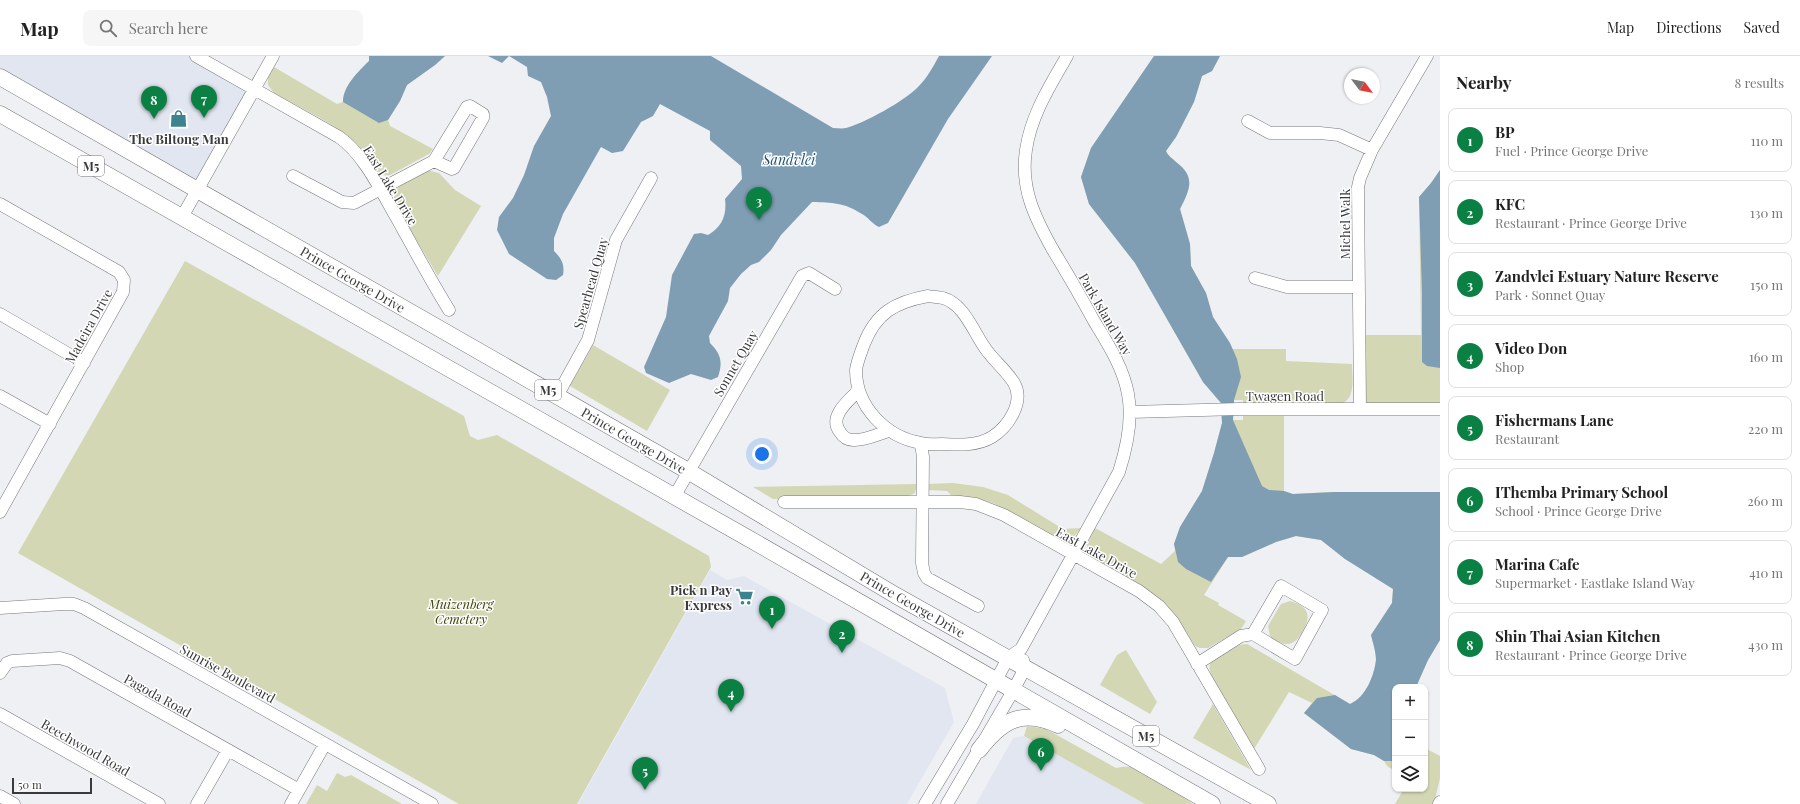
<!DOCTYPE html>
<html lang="en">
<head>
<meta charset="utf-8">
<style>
	body { margin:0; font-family:"Playfair Display",serif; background:#f6f6f6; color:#222 }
	.controls { position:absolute; right:12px; bottom:12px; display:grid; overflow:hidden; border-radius:8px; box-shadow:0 1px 3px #0004 }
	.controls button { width:36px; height:36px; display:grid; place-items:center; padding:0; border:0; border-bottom:1px solid #e0e0e0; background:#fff; color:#222; font:20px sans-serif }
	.compass { position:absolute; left:1344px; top:12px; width:36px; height:36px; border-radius:50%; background:#fff; box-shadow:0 1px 3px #0004; rotate:122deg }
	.scale { position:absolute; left:12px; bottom:10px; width:80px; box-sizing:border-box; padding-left:4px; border:2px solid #393a3b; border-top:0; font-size:11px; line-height:14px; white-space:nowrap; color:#393a3b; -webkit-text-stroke:3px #fff; paint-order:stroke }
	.you { position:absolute; left:762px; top:398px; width:14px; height:14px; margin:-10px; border:3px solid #fff; border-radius:50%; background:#1a73e8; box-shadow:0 0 0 6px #1a73e833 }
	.badge { display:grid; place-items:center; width:26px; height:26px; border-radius:50%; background:#0b8043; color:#fff; font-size:13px; font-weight:700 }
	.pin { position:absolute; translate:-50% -33px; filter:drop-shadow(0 1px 2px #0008) }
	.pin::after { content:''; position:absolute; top:21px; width:14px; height:12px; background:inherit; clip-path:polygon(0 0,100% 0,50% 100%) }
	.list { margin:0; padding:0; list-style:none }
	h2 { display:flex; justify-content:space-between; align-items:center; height:52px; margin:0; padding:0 16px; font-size:17px }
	h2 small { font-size:13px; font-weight:400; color:#767676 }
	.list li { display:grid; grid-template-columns:26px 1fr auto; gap:12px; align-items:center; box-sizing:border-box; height:64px; margin:0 8px 8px; padding:0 8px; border:1px solid #e0e0e0; border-radius:8px }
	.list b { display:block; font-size:15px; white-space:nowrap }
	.list p { margin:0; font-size:13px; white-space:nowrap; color:#767676 }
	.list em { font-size:13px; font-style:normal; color:#767676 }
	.icon { flex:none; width:22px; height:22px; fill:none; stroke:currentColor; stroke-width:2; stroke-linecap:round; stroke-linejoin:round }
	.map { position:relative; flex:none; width:1440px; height:748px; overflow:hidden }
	header { display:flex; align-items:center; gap:24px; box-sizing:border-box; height:56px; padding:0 20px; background:#fff; border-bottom:1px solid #e0e0e0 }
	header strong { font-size:19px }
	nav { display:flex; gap:22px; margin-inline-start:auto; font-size:14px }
	.search { width:280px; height:36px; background:#f6f6f6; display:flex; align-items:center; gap:10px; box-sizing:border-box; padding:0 14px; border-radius:8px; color:#767676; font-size:15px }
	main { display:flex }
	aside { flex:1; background:#fff }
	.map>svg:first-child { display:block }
	.built { fill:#e1e6f1 }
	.green { fill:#d3d7b4 }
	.water { fill:#7f9eb4 }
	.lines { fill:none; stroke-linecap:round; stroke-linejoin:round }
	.minor-casing { stroke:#77787c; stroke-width:13 }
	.major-casing { stroke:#77787c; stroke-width:17 }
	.minor { stroke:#fff; stroke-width:12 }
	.major { stroke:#fff; stroke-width:16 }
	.labels { text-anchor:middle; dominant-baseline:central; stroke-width:3; stroke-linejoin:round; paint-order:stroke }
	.shield { fill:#fff; stroke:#747576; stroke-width:1 }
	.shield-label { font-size:12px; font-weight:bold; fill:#393a3b }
	.poi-label { font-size:13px; font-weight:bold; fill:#393a3b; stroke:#fff }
	.street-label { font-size:13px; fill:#393a3b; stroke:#fff }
	.park-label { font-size:13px; font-style:italic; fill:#424508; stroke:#fff }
	.water-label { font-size:14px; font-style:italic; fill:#1d5273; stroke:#fff }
</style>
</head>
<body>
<header>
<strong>Map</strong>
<div class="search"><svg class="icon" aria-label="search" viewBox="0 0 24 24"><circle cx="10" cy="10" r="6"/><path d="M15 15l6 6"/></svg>Search here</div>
<nav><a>Map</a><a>Directions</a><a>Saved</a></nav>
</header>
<main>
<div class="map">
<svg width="1440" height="748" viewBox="0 0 1440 748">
	<rect width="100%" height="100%" fill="#eef0f4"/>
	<path class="built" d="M0,0h196l58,33 -57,101 -197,-113z
		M710,514l17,10 17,-4 201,112 9,34 -47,82h-329z
		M1024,680l121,68h-169l37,-66z"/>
	<path class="green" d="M369,0h76l-10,9 -28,20 -7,16 -12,19 2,6 43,23 -4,5 -39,21c-17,2 -22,-19 -32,-30 -23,-22 -56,-36 -84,-52l-6,-8v-8l6,-10 63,37 6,-2c0,-16 15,-30 26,-41z
		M1154,0h66l-8,15 -10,5 -8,26 -18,35 -10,14c2,5 6,7 10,11 20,15 14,27 4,47l10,35 1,22 15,27 7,24 19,32h54v12l66,3c0,12 4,33 -9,39l-100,1v-4h-9l-1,20h10v-4h41v75l8,3 42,-2h106v148l-12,20 -12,27h-21v84l-8,-5 -3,-5 -10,-6 -23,-6 -47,-36 8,-10 -23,-11 -35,57 -42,-72c-2,-5 -4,-10 -1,-15 4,-7 28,-19 36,-18l103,60c16,-7 24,-28 26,-44 0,-8 -3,-17 -5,-25l21,-32 1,-14 -48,-30 -24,-19 -25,-4 -20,6 -34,15h-14l-24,38 15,8 -1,2 28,16 -5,8 -33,19h-8l-5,-2 -19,-29 -16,-18 -12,-9 -53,-31 -6,-5 -2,-9 8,-17 66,36 14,-13 -1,-7 6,-17 22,-36 12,-38 8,-30 -1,-20 -18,-21 -68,-119 -46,-59 -8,-27 10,-29z
		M426,114l13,3 16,17 26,16 -43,70 -44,-73c-2,-19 18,-25 32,-33z
		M1440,114v239h-80l-1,-74h62l-2,-138 12,-14z
		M185,205l279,155 6,20 8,4 19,-5 212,121 2,11 -134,237h-118l-441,-251z
		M593,289l77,45 -23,41 -77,-45z
		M953,427l30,4 25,8 55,34 18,-1 -9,11 -11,1 -68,-37 -17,-5 -25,-3 -4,-4 -19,-1 -1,-6z
		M917,428l-2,9 -9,4 -133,2 -20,-12z
		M1290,545c18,5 22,14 13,30 -10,17 -18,16 -33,5l-2,-10 13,-22z
		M1126,594l31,52 -7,12 -50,-29 17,-30z
		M1213,648l38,66 -58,-32z
		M1027,670l19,3 70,39c7,-1 12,-2 19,0 16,4 44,26 58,36h-48l-121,-68z
		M1425,692l15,8v22l-6,26h-39l9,-15h21z
		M337,717l8,4 6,-2 51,29h-96l11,-19 10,6z"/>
	<path class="water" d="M369,0h76l-10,9 -28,20 -7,16 -12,19 -9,3 -36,-21c0,-16 15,-30 26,-41z
		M488,0h223l122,72c4,0 9,1 13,0 17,-4 60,-28 72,-41 9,-9 15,-20 21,-31h53l-44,63 -60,104 -9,4c-7,-3 -10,-9 -17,-13 -19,-12 -29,-11 -50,-12l-31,33 -10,15 -12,12 -8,3 -10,9 -11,14 -2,13 -19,35 1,7c11,11 13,19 8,34l-7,3 -20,-6 -22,9 -23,-10 -2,-6 22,-50 6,-42 22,-41 7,-1 7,2c14,-8 19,-20 17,-36l17,-20 -1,-13 -31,-26v-9l-50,-27 -7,12 -12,6 -18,29 -11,2 -11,-6 -38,67 -9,24v13c7,7 11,13 9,24l-7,5 -9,-1 -38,-25 -12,-24 2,-13 14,-19 11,-23 10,-29 17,-30 -4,-19 -6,-15 -13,-6 -1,-9 -18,-11 -7,7z
		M1154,0h66l-8,15 -10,5 -8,26 -18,35 -10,14c2,5 6,7 10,11 20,15 14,27 4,47l10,35 1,22 15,27 7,24 17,26 7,16 4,18 -7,23 -1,20 29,66 7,4 15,1 9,3 41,-2h106v148l-12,20 -12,27h-21l-1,74h-10l-10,-6 -23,-6 -47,-36 13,-15 18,-3 15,9c16,-7 24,-28 26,-44 0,-8 -3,-17 -5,-25l21,-32 1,-14 -48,-30 -24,-19 -25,-4 -20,6 -34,15h-14l-17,25 -25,-13 -8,-7 -4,-18 6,-17 22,-36 12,-38 8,-30 -1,-20 -18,-21 -68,-119 -46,-59 -8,-27 10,-29z
		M1440,114v198l-13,-2 -5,-4v-70l-3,-95 12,-14z"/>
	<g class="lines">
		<defs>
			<path id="minor" d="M196,0l143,81c26,18 44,58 60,85 16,29 32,59 50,88
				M1248,65l22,12h50l19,2 33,15
				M293,120l49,26 12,1 80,-42 33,-54 3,-1 13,8v4l-29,50 -2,1 -18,-8
				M0,148l119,68 5,8 -1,12 -123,220
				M182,161l91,-161
				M1255,222l32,9h71
				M928,240c4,1 10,1 15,2 21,6 30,33 42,50 8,12 21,22 29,35 11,19 -6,44 -22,54 -15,9 -33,8 -50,7 -7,0 -14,1 -21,-1 -35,-6 -65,-36 -65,-73 1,-8 5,-18 8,-26 12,-31 31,-42 64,-48z
				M0,258l84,49
				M858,335c-10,10 -30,26 -18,41 3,5 8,8 13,8 12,1 25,-6 36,-9
				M0,340l50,28
				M557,340l31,-56 28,-100 35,-62
				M1360,353l-2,-222 2,-9 12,-28 55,-94
				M1130,356l109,-3h201
				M921,388l2,13 -1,106 2,10 3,5 51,28
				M674,441l128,-221 7,-3 26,16
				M784,446h176l16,2 28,11 135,76 20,15 14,16 86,147
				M0,552l64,-4h10l10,4 348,196
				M1197,608l44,-28 12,-2 42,25 27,-49 -41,-24 -28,48
				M0,617l7,-10 5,-2 48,-3 10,3 229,129
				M0,658l159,90
				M0,740l14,8
				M197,748l31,-54
				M291,748l34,-60
				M925,748l48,-80 35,-66 13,-9 98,-177c8,-25 14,-52 9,-78 -5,-27 -20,-50 -34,-73 -13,-24 -27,-48 -41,-71 -18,-32 -33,-62 -27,-100 5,-35 24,-64 41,-94
				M947,748l66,-113 12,-23 -2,-8
				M1439,748l1,-2"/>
			<path id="major" d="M0,21l688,394 207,124 373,209
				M0,58l746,423 466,267
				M979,694c22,-29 43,-42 79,-25"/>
		</defs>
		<use href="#minor" class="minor-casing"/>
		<use href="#major" class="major-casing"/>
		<use href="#minor" class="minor"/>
		<use href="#major" class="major"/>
	</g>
	<defs>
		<symbol id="shop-bare" viewBox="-9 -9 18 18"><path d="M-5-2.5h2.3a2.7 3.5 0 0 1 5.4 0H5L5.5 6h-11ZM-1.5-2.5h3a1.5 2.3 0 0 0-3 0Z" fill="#3d838f" stroke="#fff" stroke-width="2.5" paint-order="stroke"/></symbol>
		<symbol id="supermarket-bare" viewBox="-9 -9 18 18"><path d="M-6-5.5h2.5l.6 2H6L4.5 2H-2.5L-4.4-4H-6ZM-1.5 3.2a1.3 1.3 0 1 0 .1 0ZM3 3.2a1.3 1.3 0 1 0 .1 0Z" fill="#3d838f" stroke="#fff" stroke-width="2.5" paint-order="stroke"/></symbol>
	</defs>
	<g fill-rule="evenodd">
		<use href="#shop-bare" x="166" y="50" width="25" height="25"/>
		<use href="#supermarket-bare" x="732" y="528" width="25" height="25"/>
	</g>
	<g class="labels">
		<g class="shield">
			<rect x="78" y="100" width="26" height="20" rx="3"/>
			<rect x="535" y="324" width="26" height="20" rx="3"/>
			<rect x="1133" y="670" width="26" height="20" rx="3"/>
		</g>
		<g class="shield-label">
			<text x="91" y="110">M5</text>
			<text x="548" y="334">M5</text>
			<text x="1146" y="680">M5</text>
		</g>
		<g class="poi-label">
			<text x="179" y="82">The Biltong Man</text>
			<text x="732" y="533" text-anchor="end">Pick n Pay<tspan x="732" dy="15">Express</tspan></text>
		</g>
		<g class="street-label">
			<text transform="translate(391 129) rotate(58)">East Lake Drive</text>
			<text transform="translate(1344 168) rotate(-90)">Michel Walk</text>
			<text transform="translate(353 223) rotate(30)">Prince George Drive</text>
			<text transform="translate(590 227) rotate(-74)">Spearhead Quay</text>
			<text transform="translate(1106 258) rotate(60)">Park Island Way</text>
			<text transform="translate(88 270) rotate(-61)">Madeira Drive</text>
			<text transform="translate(735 307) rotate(-60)">Sonnet Quay</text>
			<text x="1285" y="339">Twagen Road</text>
			<text transform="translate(634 384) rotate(30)">Prince George Drive</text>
			<text transform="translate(1097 496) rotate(29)">East Lake Drive</text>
			<text transform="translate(913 548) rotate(30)">Prince George Drive</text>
			<text transform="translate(228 617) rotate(29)">Sunrise Boulevard</text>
			<text transform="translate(158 639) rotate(29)">Pagoda Road</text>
			<text transform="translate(86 691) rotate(30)">Beechwood Road</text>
		</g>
		<g class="park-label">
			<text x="461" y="547">Muizenberg<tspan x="461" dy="15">Cemetery</tspan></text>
		</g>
		<g class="water-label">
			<text x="789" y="103">Sandvlei</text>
		</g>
	</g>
</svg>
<div class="controls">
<button>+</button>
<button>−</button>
<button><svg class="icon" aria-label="layers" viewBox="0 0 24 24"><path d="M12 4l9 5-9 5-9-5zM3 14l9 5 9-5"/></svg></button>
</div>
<svg class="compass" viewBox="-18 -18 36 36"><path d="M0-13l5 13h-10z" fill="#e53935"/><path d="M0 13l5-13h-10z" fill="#767676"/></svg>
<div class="scale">50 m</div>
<div class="you"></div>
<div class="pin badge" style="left:772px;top:573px">1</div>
<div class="pin badge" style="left:842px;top:597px">2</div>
<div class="pin badge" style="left:759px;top:164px">3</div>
<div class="pin badge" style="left:731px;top:656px">4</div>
<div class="pin badge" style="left:645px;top:734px">5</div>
<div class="pin badge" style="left:1041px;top:715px">6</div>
<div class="pin badge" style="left:204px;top:62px">7</div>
<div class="pin badge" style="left:154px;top:63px">8</div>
</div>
<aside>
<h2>Nearby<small>8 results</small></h2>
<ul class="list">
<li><span class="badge">1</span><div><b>BP</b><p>Fuel · Prince George Drive</p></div><em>110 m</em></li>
<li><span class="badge">2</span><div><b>KFC</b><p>Restaurant · Prince George Drive</p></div><em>130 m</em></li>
<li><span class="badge">3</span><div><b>Zandvlei Estuary Nature Reserve</b><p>Park · Sonnet Quay</p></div><em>150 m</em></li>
<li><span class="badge">4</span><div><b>Video Don</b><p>Shop</p></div><em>160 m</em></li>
<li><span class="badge">5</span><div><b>Fishermans Lane</b><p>Restaurant</p></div><em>220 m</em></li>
<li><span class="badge">6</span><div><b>IThemba Primary School</b><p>School · Prince George Drive</p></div><em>260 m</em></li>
<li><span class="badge">7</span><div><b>Marina Cafe</b><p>Supermarket · Eastlake Island Way</p></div><em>410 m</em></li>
<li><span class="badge">8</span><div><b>Shin Thai Asian Kitchen</b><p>Restaurant · Prince George Drive</p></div><em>430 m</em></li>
</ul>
</aside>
</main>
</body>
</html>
